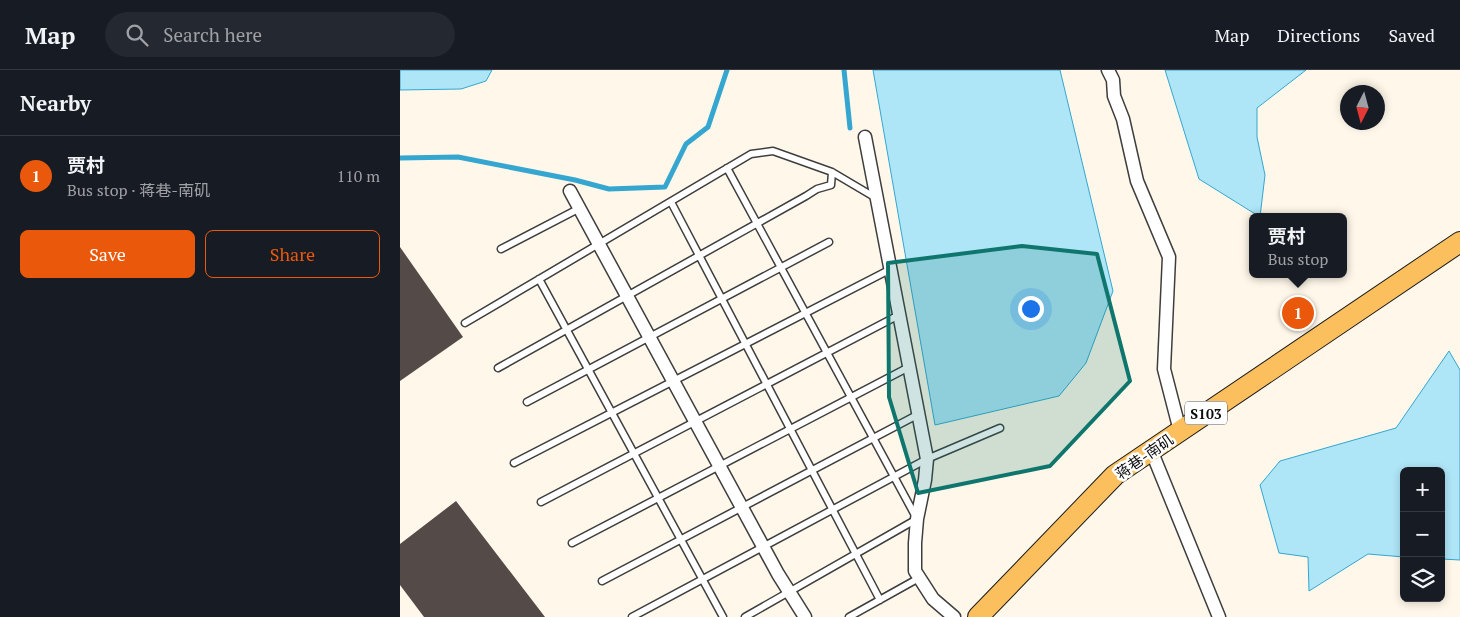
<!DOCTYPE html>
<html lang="en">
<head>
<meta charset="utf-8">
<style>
	body { margin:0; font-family:"PT Serif","Noto Sans SC",serif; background:#242831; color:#f1f3f6 }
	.controls { position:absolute; right:15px; bottom:15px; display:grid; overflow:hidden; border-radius:8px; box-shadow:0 2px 8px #0003 }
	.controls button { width:45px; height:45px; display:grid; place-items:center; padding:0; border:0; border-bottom:1px solid #363941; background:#171b24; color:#f1f3f6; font:25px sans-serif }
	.compass { position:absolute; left:940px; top:15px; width:45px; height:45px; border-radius:50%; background:#171b24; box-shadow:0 2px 8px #0003; rotate:186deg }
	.you { position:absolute; left:630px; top:238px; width:18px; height:18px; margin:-12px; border:4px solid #fff; border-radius:50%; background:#1a73e8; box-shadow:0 0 0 8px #1a73e833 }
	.badge { display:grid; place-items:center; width:32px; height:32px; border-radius:50%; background:#ea580c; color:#fff; font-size:16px; font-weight:700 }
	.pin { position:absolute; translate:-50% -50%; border:2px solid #fff; box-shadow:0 1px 5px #0006 }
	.popup { position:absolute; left:849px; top:143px; width:98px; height:65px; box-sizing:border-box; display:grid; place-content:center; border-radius:8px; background:#171b24; filter:drop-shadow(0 1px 4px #0005); font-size:16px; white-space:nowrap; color:#9ea1a6 }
	.popup b { font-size:19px; color:#f1f3f6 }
	.popup::after { content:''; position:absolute; left:50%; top:100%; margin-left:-10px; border:10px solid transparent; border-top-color:#171b24 }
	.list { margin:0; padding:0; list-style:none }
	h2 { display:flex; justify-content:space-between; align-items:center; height:65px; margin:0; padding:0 20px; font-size:21px }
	h2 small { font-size:16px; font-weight:400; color:#9ea1a6 }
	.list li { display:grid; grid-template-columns:32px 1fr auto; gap:15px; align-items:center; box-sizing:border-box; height:80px; padding:0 20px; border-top:1px solid #363941 }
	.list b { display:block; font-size:19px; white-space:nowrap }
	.list p { margin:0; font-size:16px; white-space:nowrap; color:#9ea1a6 }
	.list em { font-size:16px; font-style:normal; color:#9ea1a6 }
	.actions { display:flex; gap:10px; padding:15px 20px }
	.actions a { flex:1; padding:11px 0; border:1px solid #ea580c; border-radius:8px; text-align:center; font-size:18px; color:#ea580c }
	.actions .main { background:#ea580c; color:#fff }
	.icon { flex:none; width:28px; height:28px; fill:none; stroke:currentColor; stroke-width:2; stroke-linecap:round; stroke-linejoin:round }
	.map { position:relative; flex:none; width:1060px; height:547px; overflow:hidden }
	header { display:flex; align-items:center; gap:30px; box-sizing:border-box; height:70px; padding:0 25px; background:#171b24; border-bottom:1px solid #363941 }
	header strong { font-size:24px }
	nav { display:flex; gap:28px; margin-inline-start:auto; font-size:18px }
	.search { width:350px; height:45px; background:#242831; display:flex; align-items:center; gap:12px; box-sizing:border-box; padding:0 18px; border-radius:28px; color:#9ea1a6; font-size:19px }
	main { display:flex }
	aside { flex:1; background:#171b24 }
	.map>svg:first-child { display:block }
	.water { fill:#aee5f7; stroke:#34a6cf }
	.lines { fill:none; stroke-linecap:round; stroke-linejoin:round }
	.stream { stroke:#34a6cf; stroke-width:5 }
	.building { fill:#544b48 }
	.service-casing { stroke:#3e3e3e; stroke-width:9 }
	.minor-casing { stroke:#3e3e3e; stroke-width:15 }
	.primary-casing { stroke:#1c1c1c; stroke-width:22 }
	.service { stroke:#fff; stroke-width:6 }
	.minor { stroke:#fff; stroke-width:12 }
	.primary { stroke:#fbbf5e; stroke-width:20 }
	.marked { fill:#0f766e; fill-opacity:0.2; stroke:#0f766e; stroke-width:4; stroke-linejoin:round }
	.labels { text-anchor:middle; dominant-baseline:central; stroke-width:5; stroke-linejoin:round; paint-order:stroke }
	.shield { fill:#fff; stroke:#545454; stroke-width:1 }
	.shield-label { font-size:14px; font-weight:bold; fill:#0b0b0b }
	.street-label { font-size:15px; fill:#0b0b0b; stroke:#fff }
</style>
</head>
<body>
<header>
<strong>Map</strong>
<div class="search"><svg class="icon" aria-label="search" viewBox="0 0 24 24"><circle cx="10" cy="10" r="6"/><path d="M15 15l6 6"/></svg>Search here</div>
<nav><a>Map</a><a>Directions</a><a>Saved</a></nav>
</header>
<main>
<aside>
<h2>Nearby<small></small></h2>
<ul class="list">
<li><span class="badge">1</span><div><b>贾村</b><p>Bus stop · 蒋巷-南矶</p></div><em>110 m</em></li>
</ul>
<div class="actions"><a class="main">Save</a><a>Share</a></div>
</aside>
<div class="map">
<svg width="1060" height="547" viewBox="0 0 1060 547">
	<rect width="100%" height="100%" fill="#fff8ea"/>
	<path class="water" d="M0,0h92l-6,11 -25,8 -61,1z
		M473,0h187l53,221 -27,72 -27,33 -124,29z
		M765,0h141l-49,38v29l8,38 -5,42 -61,-38z
		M1049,281l11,19v190l-19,-1v-88h-37v86l-36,-3 -59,37 -1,-34 -29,-4 -19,-68 20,-24 116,-33z"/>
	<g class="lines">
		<path class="stream" d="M444,0l6,58
			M0,88l58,-1 117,23 34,9 56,-2 21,-43 22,-17 19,-57"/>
	</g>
	<path class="building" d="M0,177l63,90 -63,44z
		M56,431l89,116h-121l-24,-32v-41z"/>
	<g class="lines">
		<defs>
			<path id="service" d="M327,98l190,351 -172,98
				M271,132l209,398
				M101,179l79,-41
				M139,209l184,338
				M65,253l286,-169 22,-3 59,21 44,26
				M98,298l308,-172 11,-7 14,-4 1,-13
				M127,332l302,-160
				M114,393l377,-194
				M141,432l358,-187
				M172,473l337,-176
				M202,511l317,-167
				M232,547l295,-158 73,-31
				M449,547l70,-39"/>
			<path id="minor" d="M708,0l5,10 1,16 9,23 14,62 32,76 -5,112 16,62
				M465,67l62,322 -2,21 -8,39 -2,24v28l18,28 21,18
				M170,121l208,383 27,43
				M751,380l68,167"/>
			<path id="primary" d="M578,547l137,-142 345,-233"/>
		</defs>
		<use href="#service" class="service-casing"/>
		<use href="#minor" class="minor-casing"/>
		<use href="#primary" class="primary-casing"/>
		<use href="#service" class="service"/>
		<use href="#minor" class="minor"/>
		<use href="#primary" class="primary"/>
	</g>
	<path class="marked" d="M622,176l75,8 33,127 -80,85 -132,27 -29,-96 -1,-134z"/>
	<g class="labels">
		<rect class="shield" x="785" y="331.5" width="42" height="23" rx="4"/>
		<g class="shield-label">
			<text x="806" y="343">S103</text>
		</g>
		<g class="street-label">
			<text transform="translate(744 386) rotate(-35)">蒋巷-南矶</text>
		</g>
	</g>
</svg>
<div class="controls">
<button>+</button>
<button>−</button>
<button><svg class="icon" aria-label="layers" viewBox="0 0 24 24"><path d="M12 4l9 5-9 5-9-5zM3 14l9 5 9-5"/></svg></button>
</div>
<svg class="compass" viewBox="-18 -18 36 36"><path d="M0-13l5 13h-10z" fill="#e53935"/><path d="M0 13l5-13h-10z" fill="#9ea1a6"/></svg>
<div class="you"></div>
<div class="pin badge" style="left:898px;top:243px">1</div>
<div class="popup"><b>贾村</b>Bus stop</div>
</div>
</main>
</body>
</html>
